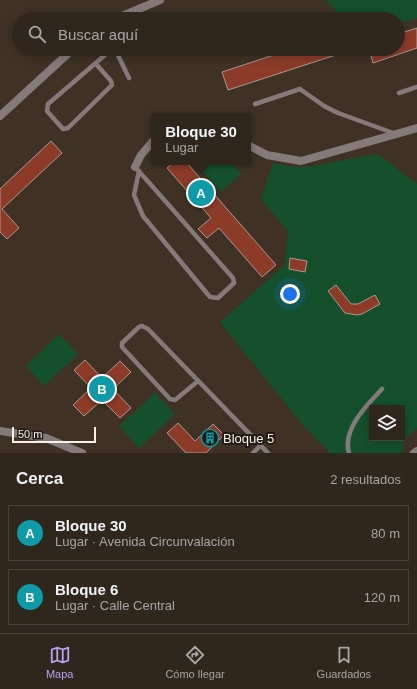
<!DOCTYPE html>
<html lang="es">
<head>
<meta charset="utf-8">
<style>
	body { margin:0; font-family:Helvetica,sans-serif; background:#3b3229; color:#f1f3f6 }
	.controls { position:absolute; right:12px; bottom:12px; display:grid; overflow:hidden; border-radius:0px; box-shadow:0 2px 10px #0003 }
	.controls button { width:36px; height:36px; display:grid; place-items:center; padding:0; border:0; border-bottom:1px solid #4a433b; background:#2f261c; color:#f1f3f6; font:20px sans-serif }
	.scale { position:absolute; left:12px; bottom:10px; width:84px; box-sizing:border-box; padding-left:4px; border:2px solid #f8f0e7; border-top:0; font-size:11px; line-height:14px; white-space:nowrap; color:#f8f0e7; -webkit-text-stroke:3px #211b15; paint-order:stroke }
	.you { position:absolute; left:290px; top:294px; width:14px; height:14px; margin:-10px; border:3px solid #fff; border-radius:50%; background:#1a73e8; box-shadow:0 0 0 6px #1a73e833 }
	.badge { display:grid; place-items:center; width:26px; height:26px; border-radius:50%; background:#bca0f2; color:#fff; font-size:13px; font-weight:700 }
	.pin { position:absolute; translate:-50% -50%; border:2px solid #fff; box-shadow:0 1px 4px #0006 }
	.popup { position:absolute; left:151px; top:113px; width:100px; height:52px; box-sizing:border-box; display:grid; place-content:center; border-radius:0px; background:#2f261c; filter:drop-shadow(0 1px 3px #0005); font-size:13px; white-space:nowrap; color:#a7a5a3 }
	.popup b { font-size:15px; color:#f1f3f6 }
	.popup::after { content:''; position:absolute; left:50%; top:100%; margin-left:-8px; border:8px solid transparent; border-top-color:#2f261c }
	.list { margin:0; padding:0; list-style:none }
	h2 { display:flex; justify-content:space-between; align-items:center; height:52px; margin:0; padding:0 16px; font-size:17px }
	h2 small { font-size:13px; font-weight:400; color:#a7a5a3 }
	.list li { display:grid; grid-template-columns:26px 1fr auto; gap:12px; align-items:center; box-sizing:border-box; height:56px; margin:0 8px 8px; padding:0 8px; border:1px solid #4a433b; border-radius:0px }
	.list b { display:block; font-size:15px; white-space:nowrap }
	.list p { margin:0; font-size:13px; white-space:nowrap; color:#a7a5a3 }
	.list em { font-size:13px; font-style:normal; color:#a7a5a3 }
	.icon { flex:none; width:22px; height:22px; fill:none; stroke:currentColor; stroke-width:2; stroke-linecap:round; stroke-linejoin:round }
	.map { position:relative; flex:none; width:417px; height:453px; overflow:hidden }
	.search { position:absolute; background:#2f261c; box-shadow:0 2px 10px #0003; left:12px; right:12px; top:12px; height:44px; display:flex; align-items:center; gap:10px; box-sizing:border-box; padding:0 14px; border-radius:22px; color:#a7a5a3; font-size:15px }
	.sheet { height:180px; background:#2f261c }
	nav { display:flex; justify-content:space-around; align-items:center; box-sizing:border-box; height:56px; border-top:1px solid #4a433b; background:#2f261c; font-size:11px; color:#a7a5a3 }
	nav a { display:grid; justify-items:center; gap:2px }
	nav .on { color:#bca0f2 }
	.map>svg:first-child { display:block }
	.green { fill:#14502b; fill-rule:evenodd }
	.building { fill:#8b3b28; stroke:#af9892 }
	.lines { fill:none; stroke-linecap:round; stroke-linejoin:round }
	.lane { stroke:#847a7a; stroke-width:4.5 }
	.street { stroke:#847a7a; stroke-width:8 }
	.labels { text-anchor:middle; dominant-baseline:central; stroke-width:4; stroke-linejoin:round; paint-order:stroke }
	.poi-label { font-size:13px; fill:#f8f0e7; stroke:#211b15; text-anchor:start }
</style>
</head>
<body>
<div class="map">
<svg width="417" height="453" viewBox="0 0 417 453">
	<rect width="100%" height="100%" fill="#3f3225"/>
	<path class="green" d="M326,0h91v18l-19,6v-5h-54z
		M378,154l39,30v244l-13,12 -1,13h-73l-27,-28 -83,-103 65,-57 3,-34 -27,-32 12,-36 21,4h12zM372,408h30v30h-30z
		M194,162h36l11,12 -20,18z
		M59,334l19,20 -34,32 -18,-20z
		M155,393l20,21 -36,34 -20,-22z"/>
	<path class="building" d="M417,28v20l-44,15 -4,-14h29v-15z
		M292,49h56v2l-120,39 -6,-18z
		M51,141l11,12 -60,56 17,19 -12,11 -7,-7v-43z
		M174,162h12l90,103 -14,12 -43,-49 -12,10 -9,-9 13,-11 -44,-50z
		M290,258l17,3 -2,11 -16,-3z
		M336,285l15,19h7l17,-9 5,9 -18,10 -5,1 -12,-2 -17,-22z
		M85,360l17,18 18,-17 11,11 -18,17 18,19 -11,10 -18,-18 -18,16 -11,-11 18,-17 -17,-18z
		M178,423l17,18 18,-17 11,11 -18,18h-20l-19,-20z"/>
	<g class="lines">
		<path class="lane" d="M115,49l14,29
			M96,64l15,17 1,4 -44,43 -5,1 -16,-18 1,-7 64,-55
			M399,93l18,-6
			M255,104l45,-15 24,17 14,7 58,21
			M135,167l17,19 81,92 1,5 -16,15 -8,-1 -67,-81 -9,-21 5,-24
			M198,381l-23,19 -5,-1 -48,-52v-4l17,-16 3,-1 6,3 120,124
			M253,453l8,-8
			M349,453c-7,-24 18,-48 33,-64"/>
		<path class="street" d="M115,19l45,-19
			M0,116l73,-67
			M248,145l19,10 34,6 116,-33
			M135,167l6,-12 13,-15
			M0,431l46,7 36,15
			M414,453l3,-2"/>
	</g>
	<defs>
		<symbol id="building-ring" viewBox="-11 -11 22 22"><circle r="9.5" fill="#211b15" stroke="#0f9aa8" stroke-width="1.5"/><path d="M-4-6H4V6H1V3H-1V6H-4ZM-2.5-4.3h1.7v1.8h-1.7ZM.8-4.3h1.7v1.8H.8ZM-2.5-1h1.7V.8h-1.7ZM.8-1h1.7V.8H.8Z" fill="#0f9aa8"/></symbol>
	</defs>
	<g fill-rule="evenodd">
		<use href="#building-ring" x="200" y="428" width="20" height="20"/>
	</g>
	<g class="labels">
		<g class="poi-label">
			<text x="223" y="438">Bloque 5</text>
		</g>
	</g>
</svg>
<div class="controls">
<button><svg class="icon" aria-label="layers" viewBox="0 0 24 24"><path d="M12 4l9 5-9 5-9-5zM3 14l9 5 9-5"/></svg></button>
</div>
<div class="scale">50 m</div>
<div class="you"></div>
<div class="pin badge" style="left:201px;top:193px;background:#0f9aa8">A</div>
<div class="popup"><b>Bloque 30</b>Lugar</div>
<div class="pin badge" style="left:102px;top:389px;background:#0f9aa8">B</div>
<div class="search"><svg class="icon" aria-label="search" viewBox="0 0 24 24"><circle cx="10" cy="10" r="6"/><path d="M15 15l6 6"/></svg>Buscar aquí</div>
</div>
<section class="sheet">
<h2>Cerca<small>2 resultados</small></h2>
<ul class="list">
<li><span class="badge" style="background:#0f9aa8">A</span><div><b>Bloque 30</b><p>Lugar · Avenida Circunvalación</p></div><em>80 m</em></li>
<li><span class="badge" style="background:#0f9aa8">B</span><div><b>Bloque 6</b><p>Lugar · Calle Central</p></div><em>120 m</em></li>
</ul>
</section>
<nav>
<a class="on"><svg class="icon" aria-label="map" viewBox="0 0 24 24"><path d="M3 6l6-2 6 2 6-2v14l-6 2-6-2-6 2zM9 4v14M15 6v14"/></svg>Mapa</a>
<a><svg class="icon" aria-label="directions" viewBox="0 0 24 24"><path d="M12 3l9 9-9 9-9-9zM9 14v-3h6M13 9l2 2-2 2"/></svg>Cómo llegar</a>
<a><svg class="icon" aria-label="saved" viewBox="0 0 24 24"><path d="M7 4h10v16l-5-4-5 4z"/></svg>Guardados</a>
</nav>
</body>
</html>
